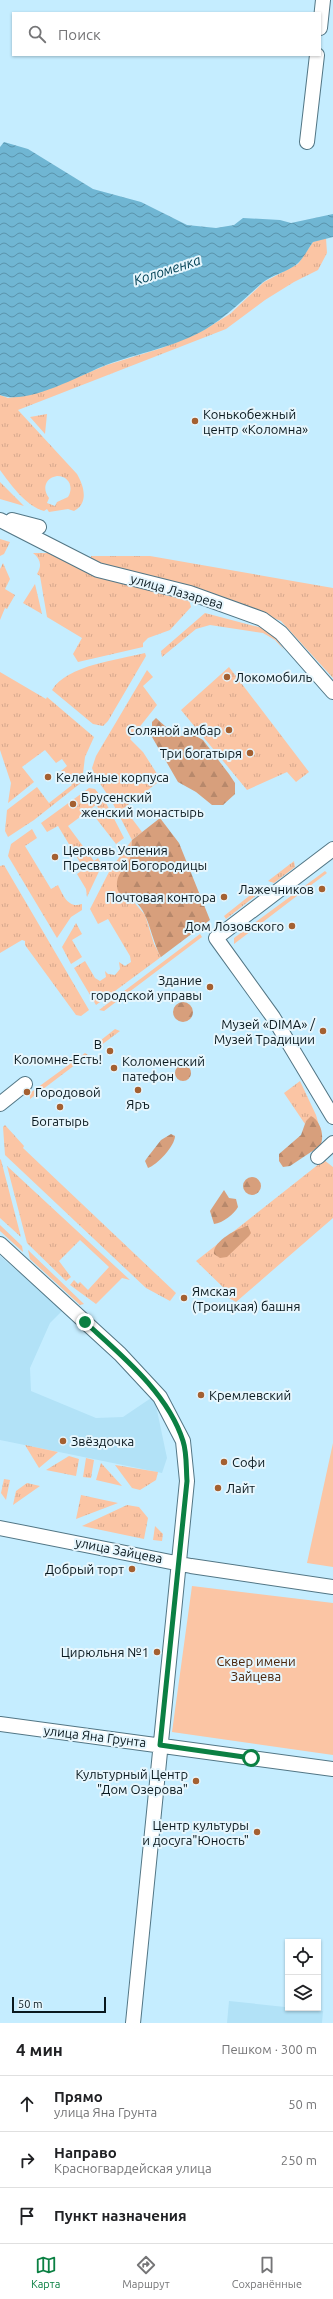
<!DOCTYPE html>
<html lang="ru">
<head>
<meta charset="utf-8">
<style>
	body { margin:0; font-family:Ubuntu,sans-serif; background:#f2f2f2; color:#202124 }
	.controls { position:absolute; right:12px; bottom:12px; display:grid; overflow:hidden; border-radius:0px; box-shadow:0 1px 3px #0004 }
	.controls button { width:36px; height:36px; display:grid; place-items:center; padding:0; border:0; border-bottom:1px solid #e0e0e0; background:#fff; color:#202124; font:20px sans-serif }
	.scale { position:absolute; left:12px; bottom:10px; width:94px; box-sizing:border-box; padding-left:4px; border:2px solid #09181e; border-top:0; font-size:11px; line-height:14px; white-space:nowrap; color:#09181e; -webkit-text-stroke:3px #e6f6fd; paint-order:stroke }
	.stop { position:absolute; width:12px; height:12px; margin:-9px; border:3px solid #0b8043; border-radius:50%; background:#fff }
	.stop.end { background:#0b8043; border-color:#fff; box-shadow:0 1px 4px #0008 }
	.list { margin:0; padding:0; list-style:none }
	h2 { display:flex; justify-content:space-between; align-items:center; height:52px; margin:0; padding:0 16px; font-size:17px }
	h2 small { font-size:13px; font-weight:400; color:#757577 }
	.list li { display:grid; grid-template-columns:26px 1fr auto; gap:12px; align-items:center; box-sizing:border-box; height:56px; padding:0 16px; border-top:1px solid #e0e0e0 }
	.list b { display:block; font-size:15px; white-space:nowrap }
	.list p { margin:0; font-size:13px; white-space:nowrap; color:#757577 }
	.list em { font-size:13px; font-style:normal; color:#757577 }
	.icon { flex:none; width:22px; height:22px; fill:none; stroke:currentColor; stroke-width:2; stroke-linecap:round; stroke-linejoin:round }
	.map { position:relative; flex:none; width:333px; height:2023px; overflow:hidden }
	.search { position:absolute; background:#fff; box-shadow:0 1px 3px #0004; left:12px; right:12px; top:12px; height:44px; display:flex; align-items:center; gap:10px; box-sizing:border-box; padding:0 14px; border-radius:0px; color:#757577; font-size:15px }
	.sheet { height:220px; background:#fff }
	nav { display:flex; justify-content:space-around; align-items:center; box-sizing:border-box; height:56px; border-top:1px solid #e0e0e0; background:#fff; font-size:11px; color:#757577 }
	nav a { display:grid; justify-items:center; gap:2px }
	nav .on { color:#0b8043 }
	.map>svg:first-child { display:block }
	.built { fill:#b2e2f7 }
	.grass { fill:url(#grass-tufts); fill-rule:evenodd }
	.forest { fill:url(#forest-firs) }
	.green { fill:#fbc5a4 }
	.water { fill:url(#water-waves) }
	.lines { fill:none; stroke-linecap:round; stroke-linejoin:round }
	.minor-casing { stroke:#527685; stroke-width:16 }
	.minor { stroke:#fff; stroke-width:14 }
	.route { stroke:#0b8043; stroke-width:5 }
	.poi-dot { fill:#a46031; stroke:#e6f6fd; stroke-width:1.5 }
	.labels { text-anchor:middle; dominant-baseline:central; stroke-width:4; stroke-linejoin:round; paint-order:stroke }
	.poi-label { font-size:13px; fill:#09181e; stroke:#e6f6fd; text-anchor:start }
	.street-label { font-size:13px; fill:#09181e; stroke:#e6f6fd }
	.park-label { font-size:13px; fill:#492409; stroke:#e6f6fd }
	.water-label { font-size:14px; font-style:italic; fill:#014156; stroke:#e6f6fd }
</style>
</head>
<body>
<div class="map">
<svg width="333" height="2023" viewBox="0 0 333 2023">
	<defs>
		<pattern id="grass-tufts" width="24" height="20" patternUnits="userSpaceOnUse"><rect width="24" height="20" fill="#fbc5a4"/><path d="M3 7l-1-3M5 7V3M7 7l1-3M15 17l-1-3M17 17v-4M19 17l1-3" fill="none" stroke="#d6a88d"/></pattern>
		<pattern id="forest-firs" width="22" height="20" patternUnits="userSpaceOnUse"><rect width="22" height="20" fill="#d79f7c"/><path d="M5 1l3.5 6h-7zM16 11l3.5 6h-7z" fill="#b7886b"/></pattern>
		<pattern id="water-waves" width="16" height="10" patternUnits="userSpaceOnUse"><rect width="16" height="10" fill="#70b6d3"/><path d="M0 5q4-4 8 0t8 0" fill="none" stroke="#5a93ab"/></pattern>
	</defs>
	<rect width="100%" height="100%" fill="#c5edff"/>
	<path class="built" d="M0,1256l63,54 -13,13 -20,45 1,23 65,27 27,-1 31,-21 13,62 -5,15 -162,-33z
		M229,2001l94,10 -1,12h-95z"/>
	<path class="grass" d="M326,238l1,15 -9,17 -24,12 -29,18 -39,29 -208,81 59,64c7,12 12,29 -3,37l-6,-2 -19,3 -2,-3 -3,2c-18,-5 -33,-26 -44,-41v-75l8,3 19,-3 26,-8 54,-22 55,-17 42,-18 26,-16 34,-32 34,-18 15,-22zM57,476c12,0 17,11 11,21l-11,5 -2,4 -8,-3 2,-5c-7,-9 -4,-20 8,-22z
		M47,414l-2,20 -15,-17z
		M0,482l24,24 -24,-7z
		M0,539l10,3 -6,12 -4,2z
		M33,553h15l46,22 95,25 2,7 -21,23 -22,8 -5,5v4l-65,15 -5,-8 9,-16 -35,-21 -7,-41 -3,-2c5,-8 4,-15 -4,-21z
		M91,556h59l183,32v90l-52,-57 -94,-36 -88,-21 -8,-5z
		M3,563l7,16 -5,10 10,6 -8,14 -2,-1 -5,12v-51z
		M35,584l7,30 -19,-11z
		M205,613l61,16 6,3 12,18 -9,-10 -12,-7 -53,-8 -14,4 -34,28 -1,-6z
		M145,653l1,3 -38,65 -5,5 -10,-2 -41,-34c15,-25 66,-30 93,-37z
		M229,667l80,105 -13,10 -9,-10 -40,18 -66,-80z
		M147,670l6,7 -10,9 14,19 -27,34 13,13 18,28 -37,28 18,24 -10,8 -2,19 -7,9 9,32 13,15 9,29 7,13 -65,48 -22,-37 11,-7 10,17 5,3 6,-4 -1,-6 3,3 7,1 5,-6 -1,-7 6,4 6,-4 -1,-6 -22,-37 -10,5 -8,-15 20,-39 22,-30 -21,-40 -16,-24 -3,-8 4,-12z
		M0,672l46,27 1,-2 47,40 -9,20 -3,25 -48,38 -26,17 -3,-6 2,-21 30,-23 12,16 23,-18 -11,-14 6,-5 -5,-7 -6,4 -11,-13 -23,17 12,15 -26,21 3,-20 -11,-33z
		M89,788l6,1 11,14 18,35 -8,6 -21,-27 6,-5 -5,-7 -28,21 26,35 4,-3 4,7 -15,32 -1,-8 -9,-15 7,-5 -26,-43 -11,6 -6,-9z
		M32,829l5,9 -12,8 26,43 7,-4c5,10 10,24 24,19v6l-11,7 -14,21 -49,-82 3,-12z
		M294,861l1,6 -21,16 -6,-2z
		M4,865l85,145 -8,6 -5,-1 -51,-70v-4l-3,-1 -22,13v-87z
		M325,871l2,2 -93,71v-6z
		M263,885v5l-37,29 -2,-3z
		M76,923l6,11 -10,6 10,17 -11,7 -9,-17z
		M200,934l2,3 -98,74 -5,-1z
		M115,1029l5,2 -24,18v-5z
		M85,1053l3,2 -58,44v-6z
		M300,1081l16,34 6,21 -8,-18 -8,3 -1,3 -21,-31z
		M5,1125l19,21 -1,2 153,145 -6,8 -24,-13 -141,-133 -2,-28z
		M0,1159l1,1 20,77 -21,-19z
		M324,1160l9,7v51l-97,84 -9,-5v-6l-31,-30z
		M7,1166l123,114 -8,-2 -26,26 -26,-19 4,-5 4,4 2,-2 8,8 21,-23 -29,-27 -21,21 12,16 -5,4 -39,-38z
		M0,1225l22,21 1,6 -23,-21z
		M28,1250l56,54 -4,1 -50,-46z
		M25,1445l33,7 -19,16z
		M69,1456l10,3 -3,17 -30,-6z
		M86,1458l8,2 -3,18 -8,-1z
		M101,1463l21,23 -26,-6z
		M115,1465l43,7 -2,8 -16,10 -8,-2z
		M4,1479l6,1 -4,20 -5,-7z
		M27,1483l13,3 -27,19 3,-14z
		M81,1495l37,8 -42,16z
		M127,1505l12,2 9,11 -4,21 -62,-13z
		M155,1526l8,8 -1,7 -9,-1z"/>
	<path class="forest" d="M156,718l19,17 5,1 14,-1 9,5 26,34 6,9v11l-12,11h-11l-16,-13 -18,-10 -26,-45v-15z
		M160,818l19,25 31,77 -49,37c-10,-17 -12,-47 -28,-57 -9,-5 -17,-4 -16,-18 1,-10 10,-15 13,-24 2,-5 1,-12 2,-18z
		M173 1012a10 10 0 1 1 20 0a10 10 0 1 1-20 0Z
		M175 1073a8 8 0 1 1 16 0a8 8 0 1 1-16 0Z
		M311,1116c10,5 14,21 9,30l-30,20 -7,1 -4,-6v-7l22,-19 5,-14z
		M171,1134l4,2c0,10 -18,29 -27,32l-3,-7 2,-3 14,-18z
		M243 1186a9 9 0 1 1 18 0a9 9 0 1 1-18 0Z
		M224,1190l5,8 7,1 2,8c-4,7 -15,16 -24,17l-4,-13z
		M248,1226l3,7 -2,3 -22,21 -7,1 -6,-4c-2,-12 23,-26 34,-28z"/>
	<path class="green" d="M333,1443v124l-26,-4z
		M192,1586l141,17v152l-161,-23z"/>
	<path class="water" d="M4,142l24,7 65,40 48,13 46,23 29,3 18,-3 9,-7 37,2 11,3 42,-9v23l-20,5c-5,7 -10,17 -16,22 -10,8 -25,11 -35,19 -19,17 -35,33 -56,46 -31,18 -67,24 -100,36 -26,10 -79,41 -106,30v-248z"/>
	<g class="lines">
		<defs>
			<path id="minor" d="M320,28l3,-28
				M307,142l10,-87
				M0,520l98,50 92,23 72,26 19,14 52,59
				M12,520l27,7
				M333,849l-117,89 57,79 60,100
				M0,1104l25,-20
				M318,1157l15,-14
				M0,1244l120,110 40,43 23,44 4,40 -54,542
				M0,1528l191,38 142,21
				M0,1724l333,45"/>
		</defs>
		<use href="#minor" class="minor-casing"/>
		<use href="#minor" class="minor"/>
	</g>
	<g class="lines">
		<path class="route" d="M85,1322c36,33 83,71 98,119 4,12 3,27 4,40l-27,264 91,13"/>
	</g>
	<g class="poi-dot">
		<circle cx="195" cy="421" r="4"/>
		<circle cx="227" cy="677" r="4"/>
		<circle cx="229" cy="730" r="4"/>
		<circle cx="250" cy="753" r="4"/>
		<circle cx="48" cy="777" r="4"/>
		<circle cx="73" cy="804" r="4"/>
		<circle cx="55" cy="857" r="4"/>
		<circle cx="322" cy="889" r="4"/>
		<circle cx="224" cy="897" r="4"/>
		<circle cx="292" cy="926" r="4"/>
		<circle cx="210" cy="987" r="4"/>
		<circle cx="323" cy="1031" r="4"/>
		<circle cx="110" cy="1051" r="4"/>
		<circle cx="114" cy="1068" r="4"/>
		<circle cx="138" cy="1090" r="4"/>
		<circle cx="27" cy="1092" r="4"/>
		<circle cx="60" cy="1107" r="4"/>
		<circle cx="184" cy="1298" r="4"/>
		<circle cx="201" cy="1395" r="4"/>
		<circle cx="63" cy="1441" r="4"/>
		<circle cx="224" cy="1462" r="4"/>
		<circle cx="218" cy="1488" r="4"/>
		<circle cx="132" cy="1569" r="4"/>
		<circle cx="157" cy="1652" r="4"/>
		<circle cx="196" cy="1781" r="4"/>
		<circle cx="257" cy="1832" r="4"/>
	</g>
	<g class="labels">
		<g class="poi-label">
			<text x="203" y="414">Конькобежный<tspan x="203" dy="15">центр «Коломна»</tspan></text>
			<text x="235" y="677">Локомобиль</text>
			<text x="221" y="730" text-anchor="end">Соляной амбар</text>
			<text x="242" y="753" text-anchor="end">Три богатыря</text>
			<text x="56" y="777">Келейные корпуса</text>
			<text x="81" y="797">Брусенский<tspan x="81" dy="15">женский монастырь</tspan></text>
			<text x="63" y="850">Церковь Успения<tspan x="63" dy="15">Пресвятой Богородицы</tspan></text>
			<text x="314" y="889" text-anchor="end">Лажечников</text>
			<text x="216" y="897" text-anchor="end">Почтовая контора</text>
			<text x="284" y="926" text-anchor="end">Дом Лозовского</text>
			<text x="202" y="980" text-anchor="end">Здание<tspan x="202" dy="15">городской управы</tspan></text>
			<text x="315" y="1024" text-anchor="end">Музей «DIMA» /<tspan x="315" dy="15">Музей Традиции</tspan></text>
			<text x="102" y="1044" text-anchor="end">В<tspan x="102" dy="15">Коломне-Есть!</tspan></text>
			<text x="122" y="1061">Коломенский<tspan x="122" dy="15">патефон</tspan></text>
			<text x="35" y="1092">Городовой</text>
			<text x="138" y="1104" text-anchor="middle">Яръ</text>
			<text x="60" y="1121" text-anchor="middle">Богатырь</text>
			<text x="192" y="1291">Ямская<tspan x="192" dy="15">(Троицкая) башня</tspan></text>
			<text x="209" y="1395">Кремлевский</text>
			<text x="71" y="1441">Звёздочка</text>
			<text x="232" y="1462">Софи</text>
			<text x="226" y="1488">Лайт</text>
			<text x="124" y="1569" text-anchor="end">Добрый торт</text>
			<text x="149" y="1652" text-anchor="end">Цирюльня №1</text>
			<text x="188" y="1774" text-anchor="end">Культурный Центр<tspan x="188" dy="15">"Дом Озерова"</tspan></text>
			<text x="249" y="1825" text-anchor="end">Центр культуры<tspan x="249" dy="15">и досуга"Юность"</tspan></text>
		</g>
		<g class="street-label">
			<text transform="translate(177 591) rotate(16)">улица Лазарева</text>
			<text transform="translate(119 1550) rotate(11)">улица Зайцева</text>
			<text transform="translate(95 1736) rotate(7)">улица Яна Грунта</text>
		</g>
		<g class="park-label">
			<text x="256" y="1661">Сквер имени<tspan x="256" dy="15">Зайцева</tspan></text>
		</g>
		<g class="water-label">
			<text transform="translate(167 270) rotate(-18)">Коломенка</text>
		</g>
	</g>
</svg>
<div class="controls">
<button><svg class="icon" aria-label="locate" viewBox="0 0 24 24"><circle cx="12" cy="12" r="6"/><path d="M12 2v4M12 18v4M2 12h4M18 12h4"/></svg></button>
<button><svg class="icon" aria-label="layers" viewBox="0 0 24 24"><path d="M12 4l9 5-9 5-9-5zM3 14l9 5 9-5"/></svg></button>
</div>
<div class="scale">50 m</div>
<div class="stop" style="left:251px;top:1758px"></div>
<div class="stop end" style="left:85px;top:1322px"></div>
<div class="search"><svg class="icon" aria-label="search" viewBox="0 0 24 24"><circle cx="10" cy="10" r="6"/><path d="M15 15l6 6"/></svg>Поиск</div>
</div>
<section class="sheet">
<h2>4 мин<small>Пешком · 300 m</small></h2>
<ul class="list">
<li><svg class="icon" aria-label="ahead" viewBox="0 0 24 24"><path d="M12 20V5M6 11l6-6 6 6"/></svg><div><b>Прямо</b><p>улица Яна Грунта</p></div><em>50 m</em></li>
<li><svg class="icon" aria-label="right" viewBox="0 0 24 24"><path d="M7 20v-9h11M14 6l5 5-5 5"/></svg><div><b>Направо</b><p>Красногвардейская улица</p></div><em>250 m</em></li>
<li><svg class="icon" aria-label="arrive" viewBox="0 0 24 24"><path d="M6 21V4h12l-3 4 3 4H6"/></svg><div><b>Пункт назначения</b></div></li>
</ul>
</section>
<nav>
<a class="on"><svg class="icon" aria-label="map" viewBox="0 0 24 24"><path d="M3 6l6-2 6 2 6-2v14l-6 2-6-2-6 2zM9 4v14M15 6v14"/></svg>Карта</a>
<a><svg class="icon" aria-label="directions" viewBox="0 0 24 24"><path d="M12 3l9 9-9 9-9-9zM9 14v-3h6M13 9l2 2-2 2"/></svg>Маршрут</a>
<a><svg class="icon" aria-label="saved" viewBox="0 0 24 24"><path d="M7 4h10v16l-5-4-5 4z"/></svg>Сохранённые</a>
</nav>
</body>
</html>
